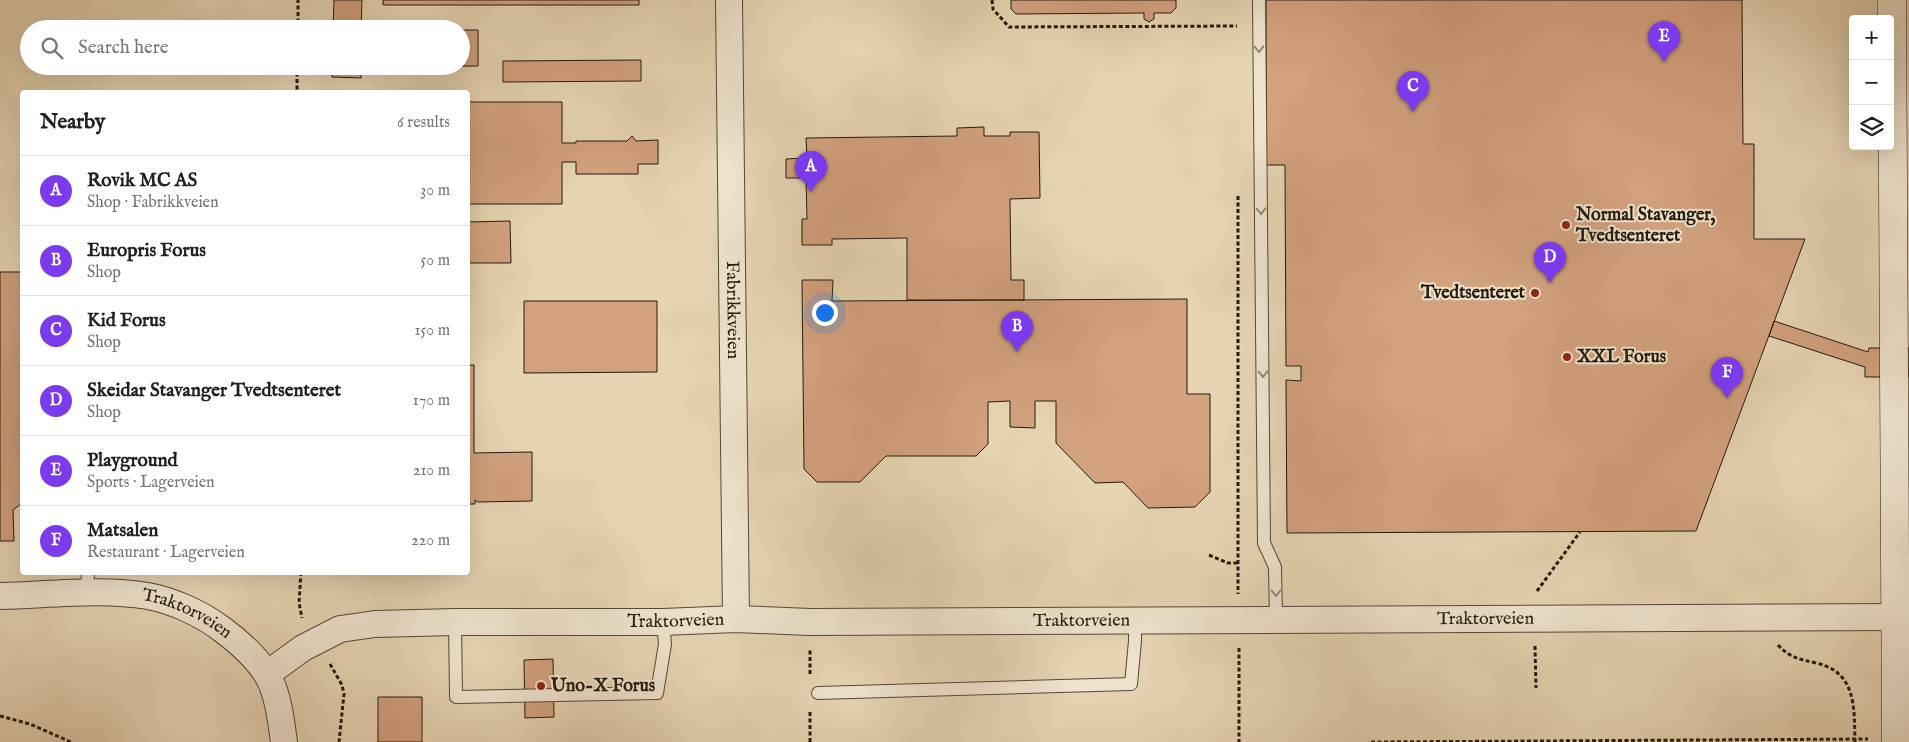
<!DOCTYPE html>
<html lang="en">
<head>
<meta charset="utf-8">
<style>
	body { margin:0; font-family:"IM FELL English",serif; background:#f2f2f2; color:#222 }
	.controls { position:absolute; right:15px; top:15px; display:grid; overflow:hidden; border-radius:5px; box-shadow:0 5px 20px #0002 }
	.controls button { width:45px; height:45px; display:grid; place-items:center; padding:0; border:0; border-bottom:1px solid #e0e0e0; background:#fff; color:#222; font:25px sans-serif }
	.you { position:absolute; left:824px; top:312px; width:18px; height:18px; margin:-12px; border:4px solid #fff; border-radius:50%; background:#1a73e8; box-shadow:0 0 0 8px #1a73e833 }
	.badge { display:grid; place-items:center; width:32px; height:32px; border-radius:50%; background:#7c3aed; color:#fff; font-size:16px; font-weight:700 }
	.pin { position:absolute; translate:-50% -41px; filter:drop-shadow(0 1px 2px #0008) }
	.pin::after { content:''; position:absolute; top:26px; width:18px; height:15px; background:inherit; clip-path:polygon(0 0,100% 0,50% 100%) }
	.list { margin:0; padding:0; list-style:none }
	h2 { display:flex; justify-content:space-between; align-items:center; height:65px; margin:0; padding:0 20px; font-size:21px }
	h2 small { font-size:16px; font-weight:400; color:#767676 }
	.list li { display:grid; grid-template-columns:32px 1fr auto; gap:15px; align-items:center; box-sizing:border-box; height:70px; padding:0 20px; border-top:1px solid #e0e0e0 }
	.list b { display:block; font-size:19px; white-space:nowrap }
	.list p { margin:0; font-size:16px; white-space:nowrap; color:#767676 }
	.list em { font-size:16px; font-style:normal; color:#767676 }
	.icon { flex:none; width:28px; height:28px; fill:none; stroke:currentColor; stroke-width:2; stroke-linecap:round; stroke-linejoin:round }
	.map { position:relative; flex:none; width:1909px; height:742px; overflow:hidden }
	.search { position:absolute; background:#fff; box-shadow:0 5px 20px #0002; left:20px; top:20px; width:450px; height:55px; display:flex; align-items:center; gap:12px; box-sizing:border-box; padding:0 18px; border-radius:28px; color:#767676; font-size:19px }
	.panel { position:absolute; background:#fff; box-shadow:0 5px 20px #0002; left:20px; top:90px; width:450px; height:485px; border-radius:5px }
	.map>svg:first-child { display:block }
	.building { fill:#d2a17e; stroke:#241a0e }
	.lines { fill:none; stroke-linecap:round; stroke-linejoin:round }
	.service-casing { stroke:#544837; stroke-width:14 }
	.minor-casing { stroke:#544837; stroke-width:28 }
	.secondary-casing { stroke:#241a0e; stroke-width:29 }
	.path { stroke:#241a0e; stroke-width:3; stroke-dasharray:4 2.5; stroke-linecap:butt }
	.service { stroke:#efe3ce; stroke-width:12 }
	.minor { stroke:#efe3ce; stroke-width:26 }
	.secondary { stroke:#efe3ce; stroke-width:28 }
	.oneway { stroke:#948978 }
	.poi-dot { fill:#8f2418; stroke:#efe3ce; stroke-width:2 }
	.labels { text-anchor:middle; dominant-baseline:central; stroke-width:4; stroke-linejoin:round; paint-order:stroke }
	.poi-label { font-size:18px; font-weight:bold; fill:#241a0e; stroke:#efe3ce; text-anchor:start }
	.street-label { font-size:18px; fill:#241a0e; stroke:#efe3ce }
</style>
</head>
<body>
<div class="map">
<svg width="1909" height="742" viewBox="0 0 1909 742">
	<rect width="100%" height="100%" fill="#e6d4b3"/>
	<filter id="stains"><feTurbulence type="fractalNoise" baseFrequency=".004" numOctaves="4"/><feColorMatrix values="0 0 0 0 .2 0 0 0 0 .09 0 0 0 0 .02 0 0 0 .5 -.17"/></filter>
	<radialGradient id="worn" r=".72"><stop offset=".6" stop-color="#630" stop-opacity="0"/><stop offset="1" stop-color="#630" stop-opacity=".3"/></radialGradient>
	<path class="building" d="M334,0h28l-1,29h-28z
		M383,0h256v5h-256z
		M1011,0h165v8l-5,5h-17v6l-5,3 -5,-3v-6l-128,1 -5,-5z
		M1266,0h476l1,144h11v95h51l-109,292 -409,2 -1,-153 15,1v-15h-15l-1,-201h-19z
		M461,30h17v36l-95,1 78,-1z
		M641,60v21l-138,1v-21z
		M332,66h29v12l-29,-1z
		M468,102h94v41h14v-2h51l5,-5 4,5 22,-1v24h-20v10h-62v-12h-14v42h-94z
		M984,127v9h26v-4h29l1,66 -30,1 1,81h13v20h-117v-62l-75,1v6h-30v-26h5l-1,-41h-20v-19l21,-1 -1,-20 151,-2v-8z
		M510,221l1,42h-43v-41z
		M0,272h22v231l-9,7 1,31h-14z
		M802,280h31l-1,21 355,-2v95h23v98l-15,15 -47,1 -25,-26 -28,1 -39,-40v-42h-21v27l-25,-1v-26l-22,1v42l-12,12h-90l-26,26h-43l-13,-13z
		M524,301h133v71l-133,1z
		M1774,321l94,31 1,-4h40v29h-44v-10l-96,-31z
		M468,365h6v88l58,-1v49l-54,1 -3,-2v4h-7z
		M553,659l1,58 -29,1 -1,-58z
		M378,697h44v45h-44z"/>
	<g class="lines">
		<defs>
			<path id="service" d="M1259,0l5,543 11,24 1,52
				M87,593l1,-21
				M455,622l1,75 201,-4 8,-49 -2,-22
				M818,693l313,-9 4,-43v-21"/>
			<g id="minor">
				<path id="s1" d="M729,0l7,619"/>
				<path id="s2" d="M0,596c47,-1 101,-8 148,0 26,5 54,18 75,34 16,12 32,26 43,43 12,18 15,48 18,69"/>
				<path id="s3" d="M267,674l36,-26 37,-19 35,-5 80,-2h208l73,-3 74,3 1099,-5"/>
			</g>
			<path id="secondary" d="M1892,0l4,742"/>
		</defs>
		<use href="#service" class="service-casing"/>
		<use href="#minor" class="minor-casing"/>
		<use href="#secondary" class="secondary-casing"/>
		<path class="path" d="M992,0l1,9 16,18 228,-1
			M298,29v-29
			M297,66v26
			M1238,196v398
			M1209,555l19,8h11
			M301,572l-2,31 3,15
			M1537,591l43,-59
			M1778,645c12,13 21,14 38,18 41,9 38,45 39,79
			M1535,646l1,42
			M1239,648v94
			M330,664l12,21 2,9 -5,48
			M810,674v-26
			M0,716l30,8 41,18
			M810,742v-32
			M1371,742l497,-3"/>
		<use href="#service" class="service"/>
		<use href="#minor" class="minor"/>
		<use href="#secondary" class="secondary"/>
	</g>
	<defs><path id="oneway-chevron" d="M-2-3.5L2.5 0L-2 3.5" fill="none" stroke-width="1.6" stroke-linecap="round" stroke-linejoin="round" transform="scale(1.25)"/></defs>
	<g class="oneway">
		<use href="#oneway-chevron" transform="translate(1259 49) rotate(89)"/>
		<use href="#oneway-chevron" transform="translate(1261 211) rotate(89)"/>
		<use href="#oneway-chevron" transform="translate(1263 374) rotate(89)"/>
		<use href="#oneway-chevron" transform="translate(1276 593) rotate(89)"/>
	</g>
	<g class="poi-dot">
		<circle cx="1566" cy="225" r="5"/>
		<circle cx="1535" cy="293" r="5"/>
		<circle cx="1567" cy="357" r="5"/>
		<circle cx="541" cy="686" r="5"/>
	</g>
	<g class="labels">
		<g class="poi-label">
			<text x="1576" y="215">Normal Stavanger,<tspan x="1576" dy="21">Tvedtsenteret</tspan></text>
			<text x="1525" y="293" text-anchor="end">Tvedtsenteret</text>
			<text x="1577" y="357">XXL Forus</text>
			<text x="551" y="686">Uno-X Forus</text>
		</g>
		<g class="street-label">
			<text stroke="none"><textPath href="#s1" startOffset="310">Fabrikkveien</textPath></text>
			<text stroke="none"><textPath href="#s2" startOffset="191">Traktorveien</textPath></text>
			<text stroke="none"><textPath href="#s3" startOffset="1232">Traktorveien</textPath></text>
			<text stroke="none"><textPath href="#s3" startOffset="828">Traktorveien</textPath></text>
			<text stroke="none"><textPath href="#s3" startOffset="422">Traktorveien</textPath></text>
		</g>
	</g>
	<rect width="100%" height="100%" filter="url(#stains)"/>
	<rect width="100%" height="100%" fill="url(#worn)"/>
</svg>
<div class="controls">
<button>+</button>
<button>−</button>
<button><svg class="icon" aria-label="layers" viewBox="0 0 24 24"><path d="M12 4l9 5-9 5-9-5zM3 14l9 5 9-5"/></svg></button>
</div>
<div class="you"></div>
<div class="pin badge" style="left:811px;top:192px">A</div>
<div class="pin badge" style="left:1017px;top:352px">B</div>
<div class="pin badge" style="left:1413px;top:112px">C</div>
<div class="pin badge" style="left:1550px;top:283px">D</div>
<div class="pin badge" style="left:1664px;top:62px">E</div>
<div class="pin badge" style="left:1727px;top:398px">F</div>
<div class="search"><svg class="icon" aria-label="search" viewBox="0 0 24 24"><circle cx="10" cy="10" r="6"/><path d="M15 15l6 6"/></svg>Search here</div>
<section class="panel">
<h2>Nearby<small>6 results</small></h2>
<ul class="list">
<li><span class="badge">A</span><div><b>Rovik MC AS</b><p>Shop · Fabrikkveien</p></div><em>30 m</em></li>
<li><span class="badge">B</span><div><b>Europris Forus</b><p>Shop</p></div><em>50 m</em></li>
<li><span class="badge">C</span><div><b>Kid Forus</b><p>Shop</p></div><em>150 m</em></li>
<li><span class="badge">D</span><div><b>Skeidar Stavanger Tvedtsenteret</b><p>Shop</p></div><em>170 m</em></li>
<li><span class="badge">E</span><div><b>Playground</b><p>Sports · Lagerveien</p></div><em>210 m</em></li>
<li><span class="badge">F</span><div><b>Matsalen</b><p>Restaurant · Lagerveien</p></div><em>220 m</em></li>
</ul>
</section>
</div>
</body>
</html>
